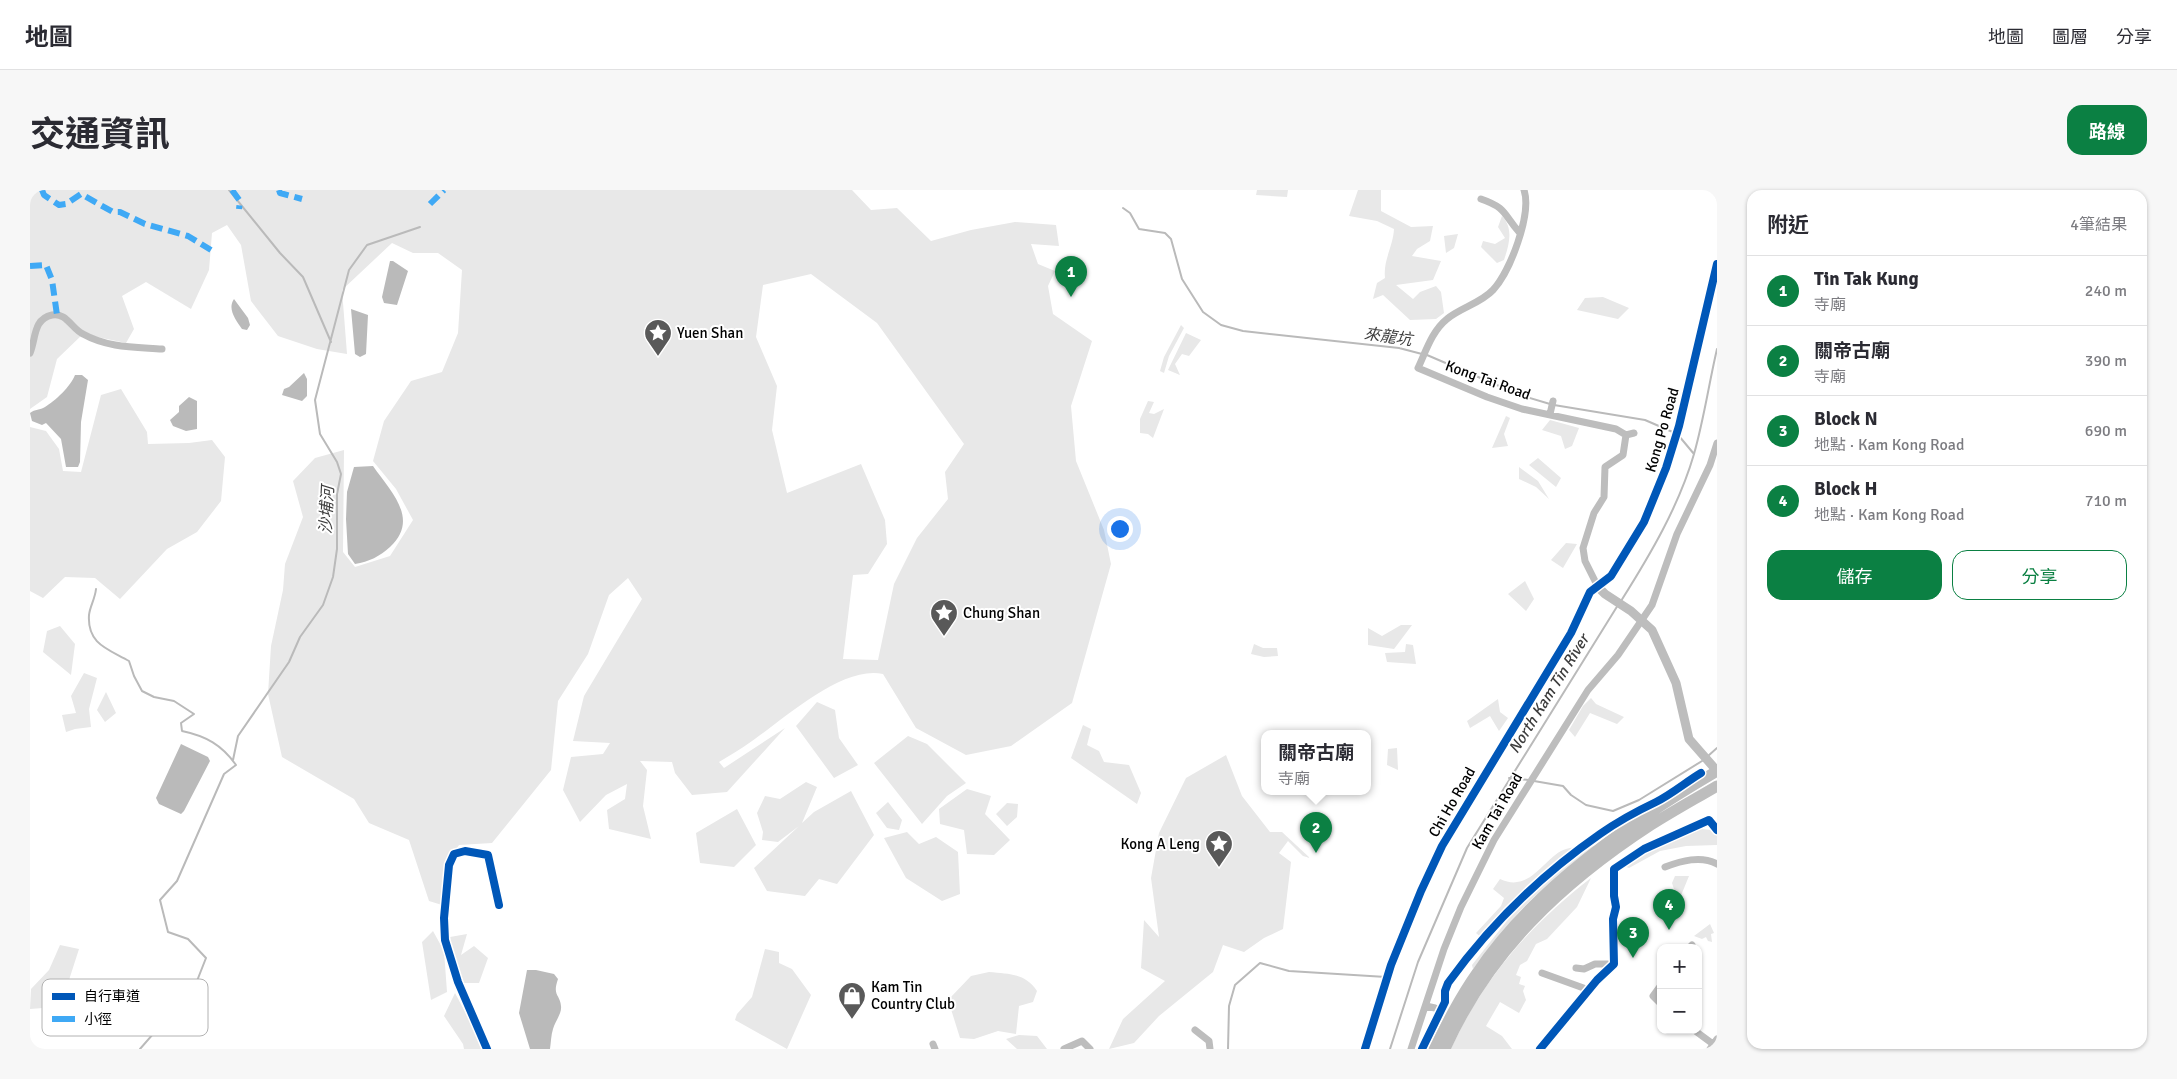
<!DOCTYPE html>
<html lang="zh-TW">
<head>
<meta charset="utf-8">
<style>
	body { margin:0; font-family:Signika,"Noto Sans TC",sans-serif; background:#f7f7f7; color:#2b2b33 }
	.controls { position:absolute; right:15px; bottom:15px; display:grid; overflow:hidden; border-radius:10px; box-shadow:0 1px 4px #0004 }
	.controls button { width:45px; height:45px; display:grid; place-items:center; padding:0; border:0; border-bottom:1px solid #e1e1e2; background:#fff; color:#2b2b33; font:25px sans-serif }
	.you { position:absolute; left:1089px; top:338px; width:18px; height:18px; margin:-12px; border:4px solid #fff; border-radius:50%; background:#1a73e8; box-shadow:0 0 0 8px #1a73e833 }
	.badge { display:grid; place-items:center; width:32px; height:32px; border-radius:50%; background:#0b8043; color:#fff; font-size:16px; font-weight:700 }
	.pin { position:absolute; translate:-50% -41px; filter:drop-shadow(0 1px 2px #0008) }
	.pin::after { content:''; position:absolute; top:26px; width:18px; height:15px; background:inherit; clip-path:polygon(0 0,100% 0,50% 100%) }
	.popup { position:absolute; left:1231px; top:540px; width:110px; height:65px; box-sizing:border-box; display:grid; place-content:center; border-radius:10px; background:#fff; filter:drop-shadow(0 1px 4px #0005); font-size:16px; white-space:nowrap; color:#7c7c81 }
	.popup b { font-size:19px; color:#2b2b33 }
	.popup::after { content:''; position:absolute; left:50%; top:100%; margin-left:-10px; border:10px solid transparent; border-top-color:#fff }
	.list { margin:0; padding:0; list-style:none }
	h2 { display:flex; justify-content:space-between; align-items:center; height:65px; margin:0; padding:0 20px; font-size:21px }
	h2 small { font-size:16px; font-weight:400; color:#7c7c81 }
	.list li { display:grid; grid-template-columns:32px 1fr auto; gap:15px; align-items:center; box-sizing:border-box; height:70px; padding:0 20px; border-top:1px solid #e1e1e2 }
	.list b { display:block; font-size:19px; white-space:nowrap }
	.list p { margin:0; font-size:16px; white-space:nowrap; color:#7c7c81 }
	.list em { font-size:16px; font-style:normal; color:#7c7c81 }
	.actions { display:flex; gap:10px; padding:15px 20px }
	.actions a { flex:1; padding:11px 0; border:1px solid #0b8043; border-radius:15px; text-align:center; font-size:18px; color:#0b8043 }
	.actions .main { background:#0b8043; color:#fff }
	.map { position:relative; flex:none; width:1687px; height:859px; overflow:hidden; border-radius:15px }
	header { display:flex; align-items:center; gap:30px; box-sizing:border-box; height:70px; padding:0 25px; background:#fff; border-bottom:1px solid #e1e1e2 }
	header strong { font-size:24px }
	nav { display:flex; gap:28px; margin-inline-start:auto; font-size:18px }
	.intro { display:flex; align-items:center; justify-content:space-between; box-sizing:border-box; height:120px; padding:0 30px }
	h1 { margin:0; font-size:35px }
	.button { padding:12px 22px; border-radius:15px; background:#0b8043; color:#fff; font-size:18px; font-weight:700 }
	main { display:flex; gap:30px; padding:0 30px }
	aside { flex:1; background:#fff; border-radius:15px; box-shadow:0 1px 4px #0004 }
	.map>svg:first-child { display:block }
	.green { fill:#e8e8e8; fill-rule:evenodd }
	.water { fill:#bababa }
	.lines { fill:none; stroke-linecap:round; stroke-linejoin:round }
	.stream { stroke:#bababa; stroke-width:2 }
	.minor { stroke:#bdbdbd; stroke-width:7 }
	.tertiary { stroke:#bdbdbd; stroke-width:9 }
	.primary { stroke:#bdbdbd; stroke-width:11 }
	.quiet { stroke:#3fa9f5; stroke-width:6; stroke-dasharray:12 6; stroke-linecap:butt }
	.cycleway-casing { stroke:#fff; stroke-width:11 }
	.cycleway { stroke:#0057b8; stroke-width:8 }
	.labels { text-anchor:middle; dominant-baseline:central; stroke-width:4; stroke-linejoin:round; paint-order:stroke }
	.poi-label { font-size:15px; fill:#000; stroke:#fff; text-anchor:start }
	.street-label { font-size:15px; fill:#000; stroke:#fff }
	.water-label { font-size:16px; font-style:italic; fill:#3e3e3e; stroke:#fff }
	.key { fill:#fff; stroke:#b2b2b2; stroke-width:1 }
	.key-label { font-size:14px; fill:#000 }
</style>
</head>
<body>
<header>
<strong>地圖</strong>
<nav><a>地圖</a><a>圖層</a><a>分享</a></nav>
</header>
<div class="intro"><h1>交通資訊</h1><a class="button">路線</a></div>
<main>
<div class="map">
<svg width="1687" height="859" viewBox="0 0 1687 859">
	<rect width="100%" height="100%" fill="#fff"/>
	<path class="green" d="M0,0h822l19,20 26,-2 34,33 40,-11 44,-8 41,3 3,21 -28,-2 7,20 17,7 -7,15 5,28 39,27 -21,65 5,55 28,69 7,34 -39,139 -61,43 -45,9 -50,-27 -33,-54c-41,-9 -99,45 -131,67 -11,8 -22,14 -33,21l5,6 61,-40 -58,64 -35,3 -17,-22 -3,-11 -32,-1 7,9 -4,36 8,33 -42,-10 -2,-19 18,-11 2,-15 -21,11 -26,27 -17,-32 8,-33 32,-3 7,-11 -37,-2 11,-45 58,-97 -14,-21 -19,17 -21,59 -30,47 -7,69 -59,73 -33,2 -14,21 -3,39 -13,-4 -20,-61 -40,-17 -15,-24 -72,-42 -14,-63 3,-48 12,-56 2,-26 18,-47 -10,-36 22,-23 29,-8 -1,102 12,15 35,-11 23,-36 -17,-31 -23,-28 11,-40 27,-40 31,-9 16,-39 4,-63 -24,-17h-25l-21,-10 -50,47 5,64 -30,-5 -39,-13 -27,-35 -10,-56 -14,-20 -15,8 -3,37 -18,39 -45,-27 -24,14 12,33 -8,14 -43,-9 -26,25 -10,38 -17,12zM781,84l66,49 87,121 -19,28 3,27 -31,39 -23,46 -16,76 -35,-1 10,-84 15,-1 19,-30 -2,-24 -24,-56 -74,29 -15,-63 5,-44 -21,-49 7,-52z
		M1227,0h31l-1,7 -31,-2z
		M1328,0h23v21l30,16 22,-1 -3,15 -13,8 -5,7 29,5 -8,19 -37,5 17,14 7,-7 16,-6 5,6 3,21 -8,6 -26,1 -27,-25 -10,4 4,-16 8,-5c-2,-18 8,-31 9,-49l-17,-8 -28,-5z
		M1472,26c12,13 7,29 2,44l-7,3 -16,-16 2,-6 12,3 10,-6 -7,-11z
		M1428,44l-4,14 -8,5 -2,-17z
		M1573,107l26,11 -11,11 -41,-9 8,-12z
		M1151,135l3,3 -15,28 -5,17 -4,-2 4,-14z
		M1156,143l15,7 -12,16 -7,-2 -7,10 5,11 -12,-5z
		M91,199l26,43 1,12 41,-1 23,-3 13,17 -4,44 -24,31 -30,17 -47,50 -25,-21 -30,-1 -22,21 -13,-7v-164l16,4 13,18 4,22 18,1 20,-77z
		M1118,211l6,1 -5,11 5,1 10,-5 -11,29 -5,-4 -8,-1v-14z
		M1476,226l4,2 -6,16 4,12 -16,2z
		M1520,230l29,8 -7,18 -7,3 -4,-13 -19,-6z
		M1508,268l23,20 -5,9 -27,-22z
		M1489,277l19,14 11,18 -13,-12 -17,-8z
		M1536,353l11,1 -14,24 -12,-8z
		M1495,391l9,18 -8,12 -18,-17z
		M1371,435h11l-18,24 -26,-4v-17l14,8z
		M30,436l15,18 -4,31 -28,-23 4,-21z
		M1224,454l9,4h14l1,8 -14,1 -13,-3z
		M1376,454l7,1 3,19 -29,-2 -2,-9 20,-1z
		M54,483l13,5 -8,31 2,18 -16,2 -9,3 -4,-17 14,-2 -5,-17z
		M76,502l10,21 -11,9 -8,-12z
		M1561,508l5,6 28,13 -7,7 -27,-11 -15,24 -6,-7 14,-24z
		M1468,509l2,13 8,6 -9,13 -9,-15 -20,12 -3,-7z
		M787,512l18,8 4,28 19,27 -24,13 -38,-52z
		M1053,535l8,4 -4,16 12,6 5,11 25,3 12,28 -4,11 -66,-46z
		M878,546l19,8 39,39 -19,13 -25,28 -48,-61z
		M1367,558l1,22 -11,-5 1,-16z
		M1196,565l16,41 28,36h12l28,26 -7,-2 -15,-15 -9,12 12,9 -8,67 -19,9 -20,14 -21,-7 -10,27 -54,44 -25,27 -25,6 14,-30 42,-38 -24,-13 3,-48 15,17 -8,-59 8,-45 27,-55z
		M776,592l11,5 -15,36 12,-11 37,-21 23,44 -37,49 -18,-5 -14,17 -38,-5 -13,-23 45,-42 -21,16 -16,-2 1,-8 -6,-19 8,-17 15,3z
		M937,599l24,7 -6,18 25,26 -16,15 -27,-1 -3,-24 -24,-6 -1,-15z
		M858,612l14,18 -3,10 -12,-2 -11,-15z
		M977,613l11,1 -1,13 -10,9 -11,-12z
		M707,619l19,36 -22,22 -34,-4 -4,-30z
		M1670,639l12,1 5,6v9l-31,1 -26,5 -31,17 -8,-3 5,-4 62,-30z
		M877,642l12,12 17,-7 22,15 2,42 -18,7 -36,-23 -22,-40z
		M1567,656l-62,50 -16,16 -46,57 -1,-4 41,-52 -16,4 -14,22 -7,-6 25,-27 3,-8 -11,-9 7,-10c31,15 45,-24 66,-30 10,-3 22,-2 31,-3z
		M1645,686h14l-9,22 -5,2 1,-5 -4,-12z
		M1561,688l-14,29 -30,32 -11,5 -9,17 -7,4 -4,10 5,2 -2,7 6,2 -2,5 3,9 -7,13 -19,-11 -14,24 16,10 10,13h-61c31,-69 80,-125 140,-171z
		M1680,734l4,9 -3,1 1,8 -4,-1 -2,-4 -4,2 -8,-3z
		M403,741l11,20 3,41 -16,8 -9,-58z
		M437,744l-6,21 13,-9 14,12 -9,25h-15l-12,-32 -2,-14z
		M30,755l19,4 -10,31 -13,27 -26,2 1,-20 18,-19z
		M735,759l14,3v11l13,6 19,26 -24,54 -52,-29 2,-6 15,-17z
		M959,782c20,2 36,1 48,19l-4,11 -14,4 -3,28 -18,-3 -24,8 -14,-1 -10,-32v-8l21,-22z
		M425,803l25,47 2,9h-18l-1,-5 -19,-28z
		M989,845l18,1 10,13h-30l-11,-10z"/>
	<path class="water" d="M360,71h3l15,10 -11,34 -13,-2 -2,-6z
		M204,109l14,19 2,7 -3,5 -5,-1c-6,-9 -15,-20 -8,-30z
		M321,119l17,6 -2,39 -6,3 -5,-3z
		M274,183l3,6v17l-5,5 -20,-6 2,-6 5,-2z
		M45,185h7l6,5 -7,42 -1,40 -2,5h-12l-5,-28 -15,-16 -4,2 -10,-4 -2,-8c5,-4 10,-3 15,-6 10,-6 26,-21 30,-32z
		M159,207l8,4v28l-11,2 -13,-5 -3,-6 9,-8v-6z
		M343,276c18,26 47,53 17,81 -10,9 -21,15 -35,17l-7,-10 -2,-35 1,-27 7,-25z
		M151,554l27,13 2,4 -26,50 -3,3 -22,-10 -3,-6z
		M497,780h9l18,4 4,5c-6,17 2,15 3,27 1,8 -6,15 -8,23 -2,6 -2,13 -3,20h-20l-11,-36z"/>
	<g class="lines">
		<path class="stream" d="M199,0l51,63 23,24 28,65
			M1093,18l7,5 9,16 26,4 6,6 11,40 21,33 18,13 22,6 156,17 23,6
			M1397,165l93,40 30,9
			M1524,215l91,15 30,13
			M1649,246l15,18
			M66,399c-1,10 -6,17 -7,26 -2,29 19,34 40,46l5,15 8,15 12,6 20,4 20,13 -13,9 1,8c24,5 40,14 54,34l-12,9 -47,107 -17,19 8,32 20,7 18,19 -11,28 -55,63
			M1591,411c29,-46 58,-95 73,-147 10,-35 15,-71 23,-105
			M1678,566l9,-8
			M203,570l5,-24 51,-74 11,-25 23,-32 10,-28 4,-28v-55l4,-20 -4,-12 -17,-28 -5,-34 34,-130 18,-25 53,-18
			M1479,588l20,2
			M1504,591l29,5 8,9 15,10 27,6 26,-11 63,-39
			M1198,859l1,-43 6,-21 25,-22 29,8 97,6
			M1360,859l28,-87 49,-114 151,-243"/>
		<path class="minor" d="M1494,0c8,24 -14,82 -31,100 -12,13 -33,18 -46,29 -15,12 -21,32 -29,49l69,29 35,12 94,20 10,6 -3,20 -18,12 -1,30 -10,16 -11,35 2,13 13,26
			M1451,9c26,9 22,15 38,33
			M0,163c6,-14 3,-34 22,-38 14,-3 20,14 31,19 25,14 52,13 79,15
			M1520,224l3,-13
			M1596,245l8,-2
			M1635,677c16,-6 36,-12 52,-3
			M1659,758l3,-3
			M1546,778l8,1 11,-5h19
			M1512,783l47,17
			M1631,795l-8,11 8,8
			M1396,816l9,2
			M1165,840l14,11 1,8
			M1664,840l19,14
			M903,854l2,5
			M457,859l-29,-67 -13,-42 -1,-22 5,-53 5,-11 11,-3 23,4 11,50
			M1034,859l18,-8 8,8
			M1335,859l26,-84 30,-74 21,-45 129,-213 19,-41 21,-16 33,-54 22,-54 13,-42 38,-162
			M1381,859l33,-100 17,-42 33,-67 94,-150 30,-35 34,-50 25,-71 33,-69 7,-22
			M1510,859l57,-69 17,-16 -1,-45 3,-12 -2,-11v-27l30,-20 65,-29 8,10
			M1680,859l7,-10"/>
		<path class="tertiary" d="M1568,397l7,7 26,17 21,19 24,53 13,56 28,32"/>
		<path class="primary" d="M1404,859c13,-26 26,-52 43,-76 57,-85 153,-151 240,-202
			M1415,859c44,-98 117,-166 206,-224 22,-14 44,-26 66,-39"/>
		<path class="quiet" d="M12,0l2,5 15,10 7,-1 15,-10 32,18h7l25,12 43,12 23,14
			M202,0l8,11 -1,8
			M249,0l1,3 22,6
			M400,14l14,-14
			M0,76l16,-1 6,15 5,35"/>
		<defs>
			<path id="cycleway" d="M457,859l-29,-67 -13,-42 -1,-22 5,-53 5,-11 11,-3 23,4 11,50
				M1335,859l26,-84 30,-74 21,-45 129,-213 19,-41 21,-16 33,-54 22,-54 13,-42 38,-162
				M1392,859l23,-47v-11l3,-8c42,-58 93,-108 152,-149 17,-12 37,-23 56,-32 16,-8 30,-20 45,-29
				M1510,859l57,-69 17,-16 -1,-45 3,-12 -2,-11v-27l30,-20 65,-29 8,10"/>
		</defs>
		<use href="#cycleway" class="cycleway-casing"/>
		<use href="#cycleway" class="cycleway"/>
	</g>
	<defs>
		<symbol id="sight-pin" viewBox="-11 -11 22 30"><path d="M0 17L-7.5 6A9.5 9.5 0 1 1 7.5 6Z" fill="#595959" stroke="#fff"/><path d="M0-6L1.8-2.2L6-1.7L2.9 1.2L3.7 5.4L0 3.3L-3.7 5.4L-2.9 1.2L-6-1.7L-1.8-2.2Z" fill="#fff"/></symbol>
		<symbol id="shop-pin" viewBox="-11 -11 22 30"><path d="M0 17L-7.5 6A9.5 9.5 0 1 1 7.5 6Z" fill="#595959" stroke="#fff"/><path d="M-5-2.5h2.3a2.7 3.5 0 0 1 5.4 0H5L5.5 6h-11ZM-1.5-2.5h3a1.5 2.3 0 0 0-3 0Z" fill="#fff"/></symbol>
	</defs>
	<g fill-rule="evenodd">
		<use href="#sight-pin" x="612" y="127" width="32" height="43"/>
		<use href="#sight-pin" x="898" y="407" width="32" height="43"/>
		<use href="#sight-pin" x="1173" y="638" width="32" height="43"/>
		<use href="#shop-pin" x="806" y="790" width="32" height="43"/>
	</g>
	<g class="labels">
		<g class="poi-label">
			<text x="647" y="143">Yuen Shan</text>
			<text x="933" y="423">Chung Shan</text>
			<text x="1170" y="654" text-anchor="end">Kong A Leng</text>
			<text x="841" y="797">Kam Tin<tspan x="841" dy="17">Country Club</tspan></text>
		</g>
		<g class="street-label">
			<text transform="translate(1458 190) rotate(20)">Kong Tai Road</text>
			<text transform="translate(1632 240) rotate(-74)">Kong Po Road</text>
			<text transform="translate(1422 612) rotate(-60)">Chi Ho Road</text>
			<text transform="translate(1467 621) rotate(-60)">Kam Tai Road</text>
		</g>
		<g class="water-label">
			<text transform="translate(1358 147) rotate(8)">來龍坑</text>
			<text transform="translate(297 320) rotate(-87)">沙埔河</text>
			<text transform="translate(1519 504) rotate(-58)">North Kam Tin River</text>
		</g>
	</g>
	<rect x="12" y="789" width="166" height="57" rx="8" class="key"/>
	<rect x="22" y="803" width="23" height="7" fill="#0057b8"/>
	<rect x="22" y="826" width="23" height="6" fill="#3fa9f5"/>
	<g class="key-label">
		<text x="54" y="811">自行車道</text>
		<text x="54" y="834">小徑</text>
	</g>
</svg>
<div class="controls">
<button>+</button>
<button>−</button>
</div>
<div class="you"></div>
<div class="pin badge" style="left:1041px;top:107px">1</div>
<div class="pin badge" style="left:1286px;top:663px">2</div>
<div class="popup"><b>關帝古廟</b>寺廟</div>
<div class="pin badge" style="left:1603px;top:768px">3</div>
<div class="pin badge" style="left:1639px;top:740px">4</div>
</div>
<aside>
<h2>附近<small>4筆結果</small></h2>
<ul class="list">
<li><span class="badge">1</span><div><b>Tin Tak Kung</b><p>寺廟</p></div><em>240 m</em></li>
<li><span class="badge">2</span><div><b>關帝古廟</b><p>寺廟</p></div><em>390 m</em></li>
<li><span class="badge">3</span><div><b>Block N</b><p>地點 · Kam Kong Road</p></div><em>690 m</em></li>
<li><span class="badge">4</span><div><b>Block H</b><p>地點 · Kam Kong Road</p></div><em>710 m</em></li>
</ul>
<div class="actions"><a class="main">儲存</a><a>分享</a></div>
</aside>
</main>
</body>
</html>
